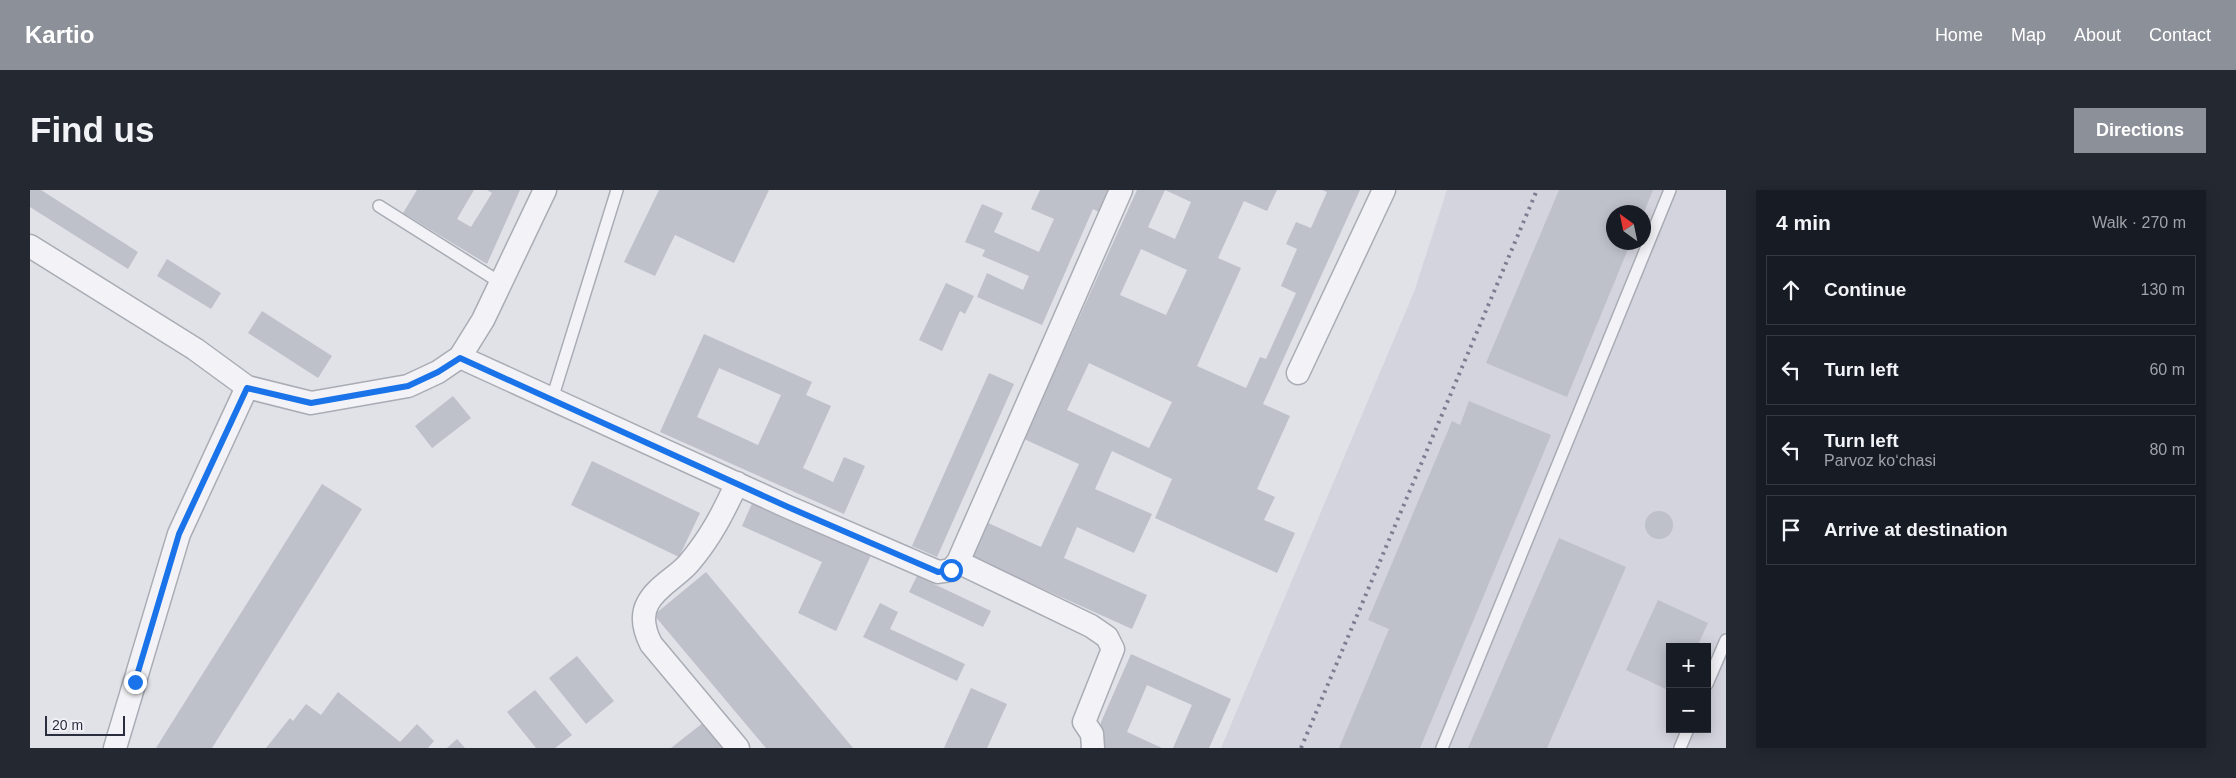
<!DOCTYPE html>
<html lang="en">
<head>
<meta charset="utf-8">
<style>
	body { margin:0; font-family:Arial,sans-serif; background:#242831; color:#f1f3f6 }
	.controls { position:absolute; right:15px; bottom:15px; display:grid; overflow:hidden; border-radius:0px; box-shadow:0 2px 12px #0003 }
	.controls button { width:45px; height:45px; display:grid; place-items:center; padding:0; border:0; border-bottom:1px solid #363941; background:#171b24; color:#f1f3f6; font:25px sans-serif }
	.compass { position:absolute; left:1576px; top:15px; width:45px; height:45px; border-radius:50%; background:#171b24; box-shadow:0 2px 12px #0003; rotate:327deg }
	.scale { position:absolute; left:15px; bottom:12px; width:80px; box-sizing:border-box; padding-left:5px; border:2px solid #2a2d3e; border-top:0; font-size:14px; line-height:18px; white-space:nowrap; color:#2a2d3e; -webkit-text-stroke:4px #f0f1f6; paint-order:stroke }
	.stop { position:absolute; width:15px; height:15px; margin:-11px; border:4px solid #1a73e8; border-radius:50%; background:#fff }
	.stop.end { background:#1a73e8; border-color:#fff; box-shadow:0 1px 5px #0008 }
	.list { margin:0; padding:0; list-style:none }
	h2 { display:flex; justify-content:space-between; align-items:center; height:65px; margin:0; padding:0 20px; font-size:21px }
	h2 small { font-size:16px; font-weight:400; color:#9ea1a6 }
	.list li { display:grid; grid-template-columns:32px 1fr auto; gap:15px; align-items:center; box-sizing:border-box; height:70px; margin:0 10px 10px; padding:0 10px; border:1px solid #363941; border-radius:0px }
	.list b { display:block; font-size:19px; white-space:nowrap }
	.list p { margin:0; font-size:16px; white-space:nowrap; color:#9ea1a6 }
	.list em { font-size:16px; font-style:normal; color:#9ea1a6 }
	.icon { flex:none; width:28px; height:28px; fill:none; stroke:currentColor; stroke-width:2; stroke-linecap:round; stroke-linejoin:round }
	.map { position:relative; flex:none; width:1696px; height:558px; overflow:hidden; border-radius:0px }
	header { display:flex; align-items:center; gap:30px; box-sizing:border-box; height:70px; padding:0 25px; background:#8c9099; color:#fff }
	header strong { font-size:24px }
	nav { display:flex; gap:28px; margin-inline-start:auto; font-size:18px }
	.intro { display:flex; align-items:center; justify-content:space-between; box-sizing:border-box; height:120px; padding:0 30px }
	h1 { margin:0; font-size:35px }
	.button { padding:12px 22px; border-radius:0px; background:#8c9099; color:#fff; font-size:18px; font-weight:700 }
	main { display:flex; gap:30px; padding:0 30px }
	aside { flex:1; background:#171b24; border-radius:0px; box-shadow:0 2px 12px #0003 }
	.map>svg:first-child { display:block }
	.built { fill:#d3d4dd; fill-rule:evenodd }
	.building { fill:#bec0ca; fill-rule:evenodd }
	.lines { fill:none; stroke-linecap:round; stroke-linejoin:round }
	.service-casing { stroke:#a9acb5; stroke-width:14 }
	.minor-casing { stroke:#a9acb5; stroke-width:25 }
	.service { stroke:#f3f3f7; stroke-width:11 }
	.minor { stroke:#f3f3f7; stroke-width:22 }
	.rail { stroke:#7b7e90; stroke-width:4; stroke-dasharray:2.5 5; stroke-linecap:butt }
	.route { stroke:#1a73e8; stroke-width:6 }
</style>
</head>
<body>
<header>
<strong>Kartio</strong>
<nav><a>Home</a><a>Map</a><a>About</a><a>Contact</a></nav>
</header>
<div class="intro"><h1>Find us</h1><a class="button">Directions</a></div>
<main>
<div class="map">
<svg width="1696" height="558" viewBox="0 0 1696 558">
	<rect width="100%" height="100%" fill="#e0e2e8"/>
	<path class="built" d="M1417,0h279v558h-505l193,-456zM1584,22h30v30h-30zM1640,457h37v82h-37z"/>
	<path class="building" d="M0,0h11l97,62 -10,17 -98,-62z
		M387,0h57l-17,29 14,8 21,-34 -5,-3h33l-33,74 -84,-51z
		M629,0h110l-35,73 -59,-28 -20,41 -31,-14z
		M1010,0h68l-9,22 -6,-3 -51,116 -65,-28 10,-24 36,17 6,-14 -47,-20 3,-6 -20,-8 17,-38 21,9 -9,19 45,20 15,-33 -23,-10z
		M1107,0h140l-10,21 -23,-10 -26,57 23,10 -44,98 49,22 14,-31 6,2 30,-66 -15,-7 16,-37 -11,-5 10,-22 15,6 16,-36 -5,-2h38l-97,214 27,12 -33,73 18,8 -11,23 31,13 -18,40 -122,-55 17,-39 -60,-28 -17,38 57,25 -18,39 -57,-26 -13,31 83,37 -15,34 -162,-73 16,-34 55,25 38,-83 -55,-25zM1135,0l26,12 -16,37 -27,-12zM1111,59l46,21 -21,45 -46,-20zM1059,173l83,39 -23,46 -82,-38z
		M1529,0h94l-9,22h-30v30h17l-64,155 -81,-34z
		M137,69l54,34 -10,16 -54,-33z
		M916,93l28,13 -9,18 -5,-3 -18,40 -23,-11z
		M232,121l70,45 -14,22 -70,-45z
		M674,144l108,48 -6,13 25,11 -28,62 30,14 11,-25 21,9 -21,48 -184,-82zM689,178l62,27 -23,50 -61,-28z
		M959,183l25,11 -77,173 -25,-11z
		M423,206l18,22 -39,30 -17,-22z
		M1439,211l82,34 -131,313h-81l50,-119 -21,-9 84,-199 8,4z
		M562,271l108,52 -21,44 -108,-52z
		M292,294l40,25 -150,239h-56z
		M724,309l118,54 -36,78 -38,-18 24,-51 -80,-36z
		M1615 335a14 14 0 1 1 28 0a14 14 0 1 1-28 0Z
		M1529,348l67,29 -79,181h-79z
		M676,382l147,176h-87l-112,-133z
		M887,386l74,35 -8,16 -74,-35z
		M1628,410l50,23 -11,24h-27v44l-44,-21z
		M850,413l18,9 -8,17 75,35 -8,17 -94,-44z
		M1101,464l100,45 -22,49h-36l19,-43 -45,-20 -20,47 35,16h-63l2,-26z
		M547,466l37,45 -28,23 -37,-46z
		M941,498l36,16 -20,44h-43z
		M505,500l37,45 -17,13h-19l-29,-36z
		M308,502l62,50 17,-18 17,17 -6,7h-162l24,-30 3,3 13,-17 15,11z
		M674,532l21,26h-54z
		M427,549l8,9h-18z"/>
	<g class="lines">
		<defs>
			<path id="service" d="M349,16l122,77
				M522,209l65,-209
				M1677,494l19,-44
				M1412,558l228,-558
				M1650,558l8,-19"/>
			<path id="minor" d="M0,56l165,103 52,38 64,16 97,-17 30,-14 22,-15 23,-37 62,-130
				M430,167l328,150 150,65 13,-2 7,-8 163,-372
				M1268,183l86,-183
				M707,293c-14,30 -26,54 -48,80 -12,14 -32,23 -41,40 -8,14 -3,29 3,41l87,104
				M928,372l133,64 16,11 6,12 -29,73 8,12 1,14
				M85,558l64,-214 68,-147"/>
		</defs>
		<use href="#service" class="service-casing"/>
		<use href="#minor" class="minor-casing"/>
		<use href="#service" class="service"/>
		<use href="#minor" class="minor"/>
		<path class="rail" d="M1271,558l236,-558"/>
	</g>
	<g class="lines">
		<path class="route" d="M105,492l44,-148 68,-146 64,15 97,-17 30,-14 22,-14 328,149 150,65 13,-2"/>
	</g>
</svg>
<div class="controls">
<button>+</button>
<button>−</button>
</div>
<svg class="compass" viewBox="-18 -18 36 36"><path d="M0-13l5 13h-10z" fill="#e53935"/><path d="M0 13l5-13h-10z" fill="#9ea1a6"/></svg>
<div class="scale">20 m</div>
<div class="stop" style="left:921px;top:380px"></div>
<div class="stop end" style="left:105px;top:492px"></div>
</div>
<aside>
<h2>4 min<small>Walk · 270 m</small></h2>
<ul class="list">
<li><svg class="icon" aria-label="ahead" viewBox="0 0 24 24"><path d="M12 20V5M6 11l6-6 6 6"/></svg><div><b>Continue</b></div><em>130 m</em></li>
<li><svg class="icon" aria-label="left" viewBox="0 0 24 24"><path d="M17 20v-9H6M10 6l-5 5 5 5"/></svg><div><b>Turn left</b></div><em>60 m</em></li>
<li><svg class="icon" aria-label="left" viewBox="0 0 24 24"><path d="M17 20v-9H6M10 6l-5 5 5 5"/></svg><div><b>Turn left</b><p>Parvoz koʻchasi</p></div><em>80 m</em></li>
<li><svg class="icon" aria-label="arrive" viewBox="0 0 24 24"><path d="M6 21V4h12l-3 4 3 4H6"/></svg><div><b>Arrive at destination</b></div></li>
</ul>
</aside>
</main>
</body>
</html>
